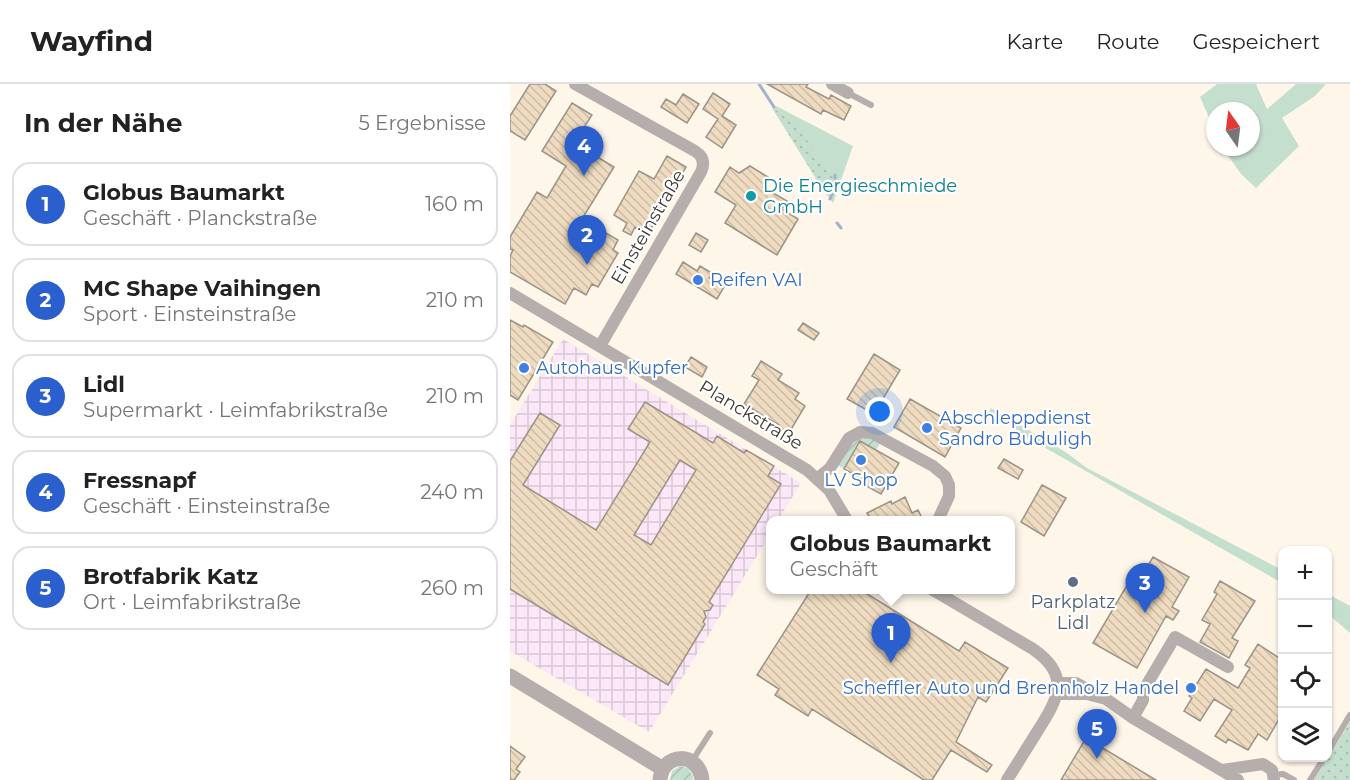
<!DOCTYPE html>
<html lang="de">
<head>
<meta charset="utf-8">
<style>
	body { margin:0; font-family:Montserrat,sans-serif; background:#f2f2f2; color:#222 }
	.controls { position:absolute; right:18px; bottom:18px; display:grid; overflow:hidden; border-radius:12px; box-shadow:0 2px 4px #0004 }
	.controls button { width:54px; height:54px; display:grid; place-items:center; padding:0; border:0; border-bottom:2px solid #e0e0e0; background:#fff; color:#222; font:30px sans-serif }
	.compass { position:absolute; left:696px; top:18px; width:54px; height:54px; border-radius:50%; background:#fff; box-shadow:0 2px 4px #0004; rotate:346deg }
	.you { position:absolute; left:370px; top:328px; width:21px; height:21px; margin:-15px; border:4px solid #fff; border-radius:50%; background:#1a73e8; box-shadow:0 0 0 9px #1a73e833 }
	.badge { display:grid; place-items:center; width:39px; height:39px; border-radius:50%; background:#2b5fcd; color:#fff; font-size:20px; font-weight:700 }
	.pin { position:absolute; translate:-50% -50px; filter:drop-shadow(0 2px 3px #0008) }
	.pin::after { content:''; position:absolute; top:32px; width:21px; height:18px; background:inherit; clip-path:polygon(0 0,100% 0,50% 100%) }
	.popup { position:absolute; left:256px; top:432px; width:249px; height:78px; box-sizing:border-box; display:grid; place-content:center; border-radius:12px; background:#fff; filter:drop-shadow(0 2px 4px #0005); font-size:20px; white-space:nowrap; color:#767676 }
	.popup b { font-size:22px; color:#222 }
	.popup::after { content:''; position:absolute; left:50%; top:100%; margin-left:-12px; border:12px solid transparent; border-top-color:#fff }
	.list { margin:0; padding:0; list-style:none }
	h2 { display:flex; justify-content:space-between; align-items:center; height:78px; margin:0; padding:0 24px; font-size:26px }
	h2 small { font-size:20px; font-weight:400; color:#767676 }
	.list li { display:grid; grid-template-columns:39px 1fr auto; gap:18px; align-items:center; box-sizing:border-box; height:84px; margin:0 12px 12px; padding:0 12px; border:2px solid #e0e0e0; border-radius:18px }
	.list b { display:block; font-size:22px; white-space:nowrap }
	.list p { margin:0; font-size:20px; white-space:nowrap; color:#767676 }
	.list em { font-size:20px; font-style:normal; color:#767676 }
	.icon { flex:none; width:33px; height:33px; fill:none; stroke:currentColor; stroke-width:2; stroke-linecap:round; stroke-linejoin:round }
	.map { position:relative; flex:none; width:840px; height:696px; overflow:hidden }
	header { display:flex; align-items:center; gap:36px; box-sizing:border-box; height:84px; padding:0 30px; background:#fff; border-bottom:2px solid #e0e0e0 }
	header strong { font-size:28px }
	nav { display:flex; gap:33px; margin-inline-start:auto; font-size:21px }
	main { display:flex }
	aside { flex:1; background:#fff }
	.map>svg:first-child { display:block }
	.industrial { fill:url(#industrial-grid) }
	.grass { fill:#c5dfcf }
	.park { fill:url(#park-dots) }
	.garden { fill:url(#garden-furrows) }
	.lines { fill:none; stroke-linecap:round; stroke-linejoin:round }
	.stream { stroke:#a3b1cc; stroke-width:3 }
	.building { fill:url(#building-back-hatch); stroke:#9b9388; stroke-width:1.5; fill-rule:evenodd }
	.service { stroke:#b5aeac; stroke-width:6 }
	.minor { stroke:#b5aeac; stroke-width:12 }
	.tertiary { stroke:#b5aeac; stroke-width:15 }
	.culture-dot { fill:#0f9aa8; stroke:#fff; stroke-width:2 }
	.shop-dot { fill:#3f7fe0; stroke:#fff; stroke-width:2 }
	.service-dot { fill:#5c6f8a; stroke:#fff; stroke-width:2 }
	.labels { text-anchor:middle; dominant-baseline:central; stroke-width:4.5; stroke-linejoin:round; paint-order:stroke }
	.culture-label { font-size:18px; fill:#0d838f; stroke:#fff; text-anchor:start }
	.street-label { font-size:18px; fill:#3d3a35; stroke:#fff }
	.shop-label { font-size:18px; fill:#366cbe; stroke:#fff; text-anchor:start }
	.service-label { font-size:18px; fill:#4e5e75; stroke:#fff }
</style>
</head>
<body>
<header>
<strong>Wayfind</strong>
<nav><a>Karte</a><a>Route</a><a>Gespeichert</a></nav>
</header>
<main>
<aside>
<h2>In der Nähe<small>5 Ergebnisse</small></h2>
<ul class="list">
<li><span class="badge">1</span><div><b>Globus Baumarkt</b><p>Geschäft · Planckstraße</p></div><em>160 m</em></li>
<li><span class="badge">2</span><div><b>MC Shape Vaihingen</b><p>Sport · Einsteinstraße</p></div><em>210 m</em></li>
<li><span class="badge">3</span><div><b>Lidl</b><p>Supermarkt · Leimfabrikstraße</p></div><em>210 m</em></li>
<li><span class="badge">4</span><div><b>Fressnapf</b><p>Geschäft · Einsteinstraße</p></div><em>240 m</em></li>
<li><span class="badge">5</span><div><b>Brotfabrik Katz</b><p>Ort · Leimfabrikstraße</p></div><em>260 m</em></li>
</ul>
</aside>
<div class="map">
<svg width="840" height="696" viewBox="0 0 840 696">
	<defs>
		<pattern id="industrial-grid" width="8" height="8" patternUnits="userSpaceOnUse" patternTransform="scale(1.5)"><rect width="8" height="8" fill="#fbe7f7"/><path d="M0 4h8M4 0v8" fill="none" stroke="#d8c7d4"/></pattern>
		<pattern id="park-dots" width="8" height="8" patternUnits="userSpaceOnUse" patternTransform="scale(1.5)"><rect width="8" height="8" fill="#c5dfcf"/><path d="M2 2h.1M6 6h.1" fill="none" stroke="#aac0b2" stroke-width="1.8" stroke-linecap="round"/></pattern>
		<pattern id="garden-furrows" width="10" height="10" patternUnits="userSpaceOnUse" patternTransform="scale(1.5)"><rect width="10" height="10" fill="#c5dfcf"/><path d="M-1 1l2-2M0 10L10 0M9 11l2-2" fill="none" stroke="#aac0b2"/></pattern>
		<pattern id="building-back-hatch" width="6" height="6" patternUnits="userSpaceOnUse" patternTransform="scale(1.5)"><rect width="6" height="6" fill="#eedbc0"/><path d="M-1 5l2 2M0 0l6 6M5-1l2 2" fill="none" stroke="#cdbda6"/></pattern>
	</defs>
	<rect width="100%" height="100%" fill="#fff6ea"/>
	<path class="industrial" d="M53,255l238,144 -23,37h-7v13l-122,199 -139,-81v-226z"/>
	<path class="grass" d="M707,0h39l11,25 29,-25h30l-11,12 -33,22 17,28 -43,42 -15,-14 -19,-27h29v-36h-36v20l-15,-34z
		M266,22l77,40 -20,57 -10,-13h4l-37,-72 -18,-10z
		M481,324l76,45 20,15 195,102v13l-254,-145 -39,-26z
		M818,510l22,12v27l-22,-19z"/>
	<path class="park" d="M262,24l18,10 44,58v11l-11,3z
		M840,638v58h-36z"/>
	<path class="garden" d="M354,352l17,6 -5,8 -32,19 -7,-4 12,-21z
		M170,682l8,2 5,8v4h-23l2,-9z"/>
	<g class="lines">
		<path class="stream" d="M249,0l15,23
			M320,115l5,-11v-13
			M327,139l4,5"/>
	</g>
	<path class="building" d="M20,0h15l11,7 -31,49 -15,-9v-15z
		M257,0h41l-2,3 23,12 2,-4 20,11 -7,14 -21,-10 -2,4z
		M203,9l17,11 -8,12 14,9 -14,23 -16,-11 12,-18 -15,-10z
		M173,10l16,10 -12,19 -26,-16 5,-8 10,6z
		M62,19l20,12 -18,28 40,24 -32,52 36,21 -5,10 5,3 -20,34 -6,-3 -6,11 -12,-7 -9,16 -55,-32v-16l3,-6 -3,-1v-12l27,-45 10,6 19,-32 -24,-15z
		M157,72l19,11 -38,67 -13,-7 -4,8 -8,-4 4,-8 -13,-8 25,-44 15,8z
		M240,82l18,11 -5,10 24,14 -5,8 16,10 -21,36 -52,-32 11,-18 -21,-13 15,-25 9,6z
		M186,149l12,7 -7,12 -12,-7z
		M173,178l14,9 3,-5 12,7 -3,5 15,9 -7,12 -41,-25z
		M0,236l13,7 1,-2 29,17 -35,58 -8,-5z
		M293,239l16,10 -5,7 -16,-10z
		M364,270l26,16 -26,44 -27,-15z
		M181,273l16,10 -5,10 -17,-10z
		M251,277l21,13 -4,6 21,13 -4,6 10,7 -19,32 -11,-7 4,-6 -35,-21 15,-24 -7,-4z
		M400,315l51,29 -16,29 -51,-30z
		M135,318l68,41 4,-7 27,17 2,-3 28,16 -6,10 13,8 -72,118 4,3 -3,5 -6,1 2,6 -3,5 2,2 -37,61 -158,-96v-128l30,-48 20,12 -37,60 73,45 54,-88 -22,-13zM170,376l16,10 -45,75 -17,-10z
		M350,357l39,22 -18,31 -20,-11 2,-4 -19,-10z
		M494,375l19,11 -5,9 -20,-11z
		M532,401l24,13 -22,38 -23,-14z
		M395,413l7,16 6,-3 4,8 -5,2h-46l-4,-7 24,-12 1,3z
		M643,473l36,20 -17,30 7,4 -6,9 -7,-4 -29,52 -44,-25 40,-68 7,4z
		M710,497l35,20 -23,37 6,3 -9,17 -29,-16 10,-18 -8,-4 15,-26 -3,-2z
		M301,506h50l98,61 6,-9 43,26 -22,34 -8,-5 -22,45 36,23 -5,7 -36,-22 -19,30h-8l-112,-71 -4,7 -33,-21 4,-6 -22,-14z
		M748,560l24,16v54l-15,26 -9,-6 -10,16 -20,-11 -2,4 -11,-7 17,-26 -18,-11 -14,22 -16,-10 8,-13 -3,-2 17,-27 32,19 12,-20 -5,-3z
		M576,654l70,42h-95z
		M0,662l15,11 -9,12 4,3 -6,8h-4z"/>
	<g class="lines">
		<path class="service" d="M338,9l23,12
			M818,668l22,-37
			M182,677l18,-28
			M764,691l9,-1 11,6
			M800,696l14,-22"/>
		<path class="minor" d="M65,0l120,67c8,5 10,12 6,21l-101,174
			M322,0l16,9
			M0,209l297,177 22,20 18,30
			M308,394l12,-10 19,-30 11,-6 12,1 61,33 12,10 4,9v11l-11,24
			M423,506l100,59c39,27 25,50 4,83 -10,16 -20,32 -30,48
			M548,599h18l18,10
			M548,610h29l19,5 27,19 105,62
			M623,634l10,-18v-9l32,-54 53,30
			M712,686l41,-6 9,6 2,10"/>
		<path class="tertiary" d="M0,592l153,93
			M150,696c2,-28 39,-29 42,0"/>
	</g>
	<circle class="culture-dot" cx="241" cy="112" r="6"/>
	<g class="shop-dot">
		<circle cx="188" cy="196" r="6"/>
		<circle cx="14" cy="284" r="6"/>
		<circle cx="417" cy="344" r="6"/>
		<circle cx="351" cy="376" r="6"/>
		<circle cx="681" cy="604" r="6"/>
	</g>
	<circle class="service-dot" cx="563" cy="498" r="6"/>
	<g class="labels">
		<g class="culture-label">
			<text x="253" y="102">Die Energieschmiede<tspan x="253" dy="21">GmbH</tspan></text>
		</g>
		<g class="street-label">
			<text transform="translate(138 143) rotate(-60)">Einsteinstraße</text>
			<text transform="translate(241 331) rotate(31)">Planckstraße</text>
		</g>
		<g class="shop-label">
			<text x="200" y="196">Reifen VAI</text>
			<text x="26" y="284">Autohaus Kupfer</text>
			<text x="429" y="334">Abschleppdienst<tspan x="429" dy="21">Sandro Buduligh</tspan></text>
			<text x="351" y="396" text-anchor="middle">LV Shop</text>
			<text x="669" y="604" text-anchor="end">Scheffler Auto und Brennholz Handel</text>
		</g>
		<g class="service-label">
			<text x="563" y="518">Parkplatz<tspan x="563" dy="21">Lidl</tspan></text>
		</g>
	</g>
</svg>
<div class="controls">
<button>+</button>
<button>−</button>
<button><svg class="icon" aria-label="locate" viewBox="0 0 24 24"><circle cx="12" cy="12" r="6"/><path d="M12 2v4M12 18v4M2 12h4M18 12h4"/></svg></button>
<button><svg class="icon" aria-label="layers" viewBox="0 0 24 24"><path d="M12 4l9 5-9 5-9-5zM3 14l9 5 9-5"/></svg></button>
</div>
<svg class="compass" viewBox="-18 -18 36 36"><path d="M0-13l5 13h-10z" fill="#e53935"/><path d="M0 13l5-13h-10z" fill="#767676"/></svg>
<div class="you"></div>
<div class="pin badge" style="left:381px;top:579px">1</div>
<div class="popup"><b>Globus Baumarkt</b>Geschäft</div>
<div class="pin badge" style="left:77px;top:181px">2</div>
<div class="pin badge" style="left:635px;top:529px">3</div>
<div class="pin badge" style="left:74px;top:92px">4</div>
<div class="pin badge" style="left:587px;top:675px">5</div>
</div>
</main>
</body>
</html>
